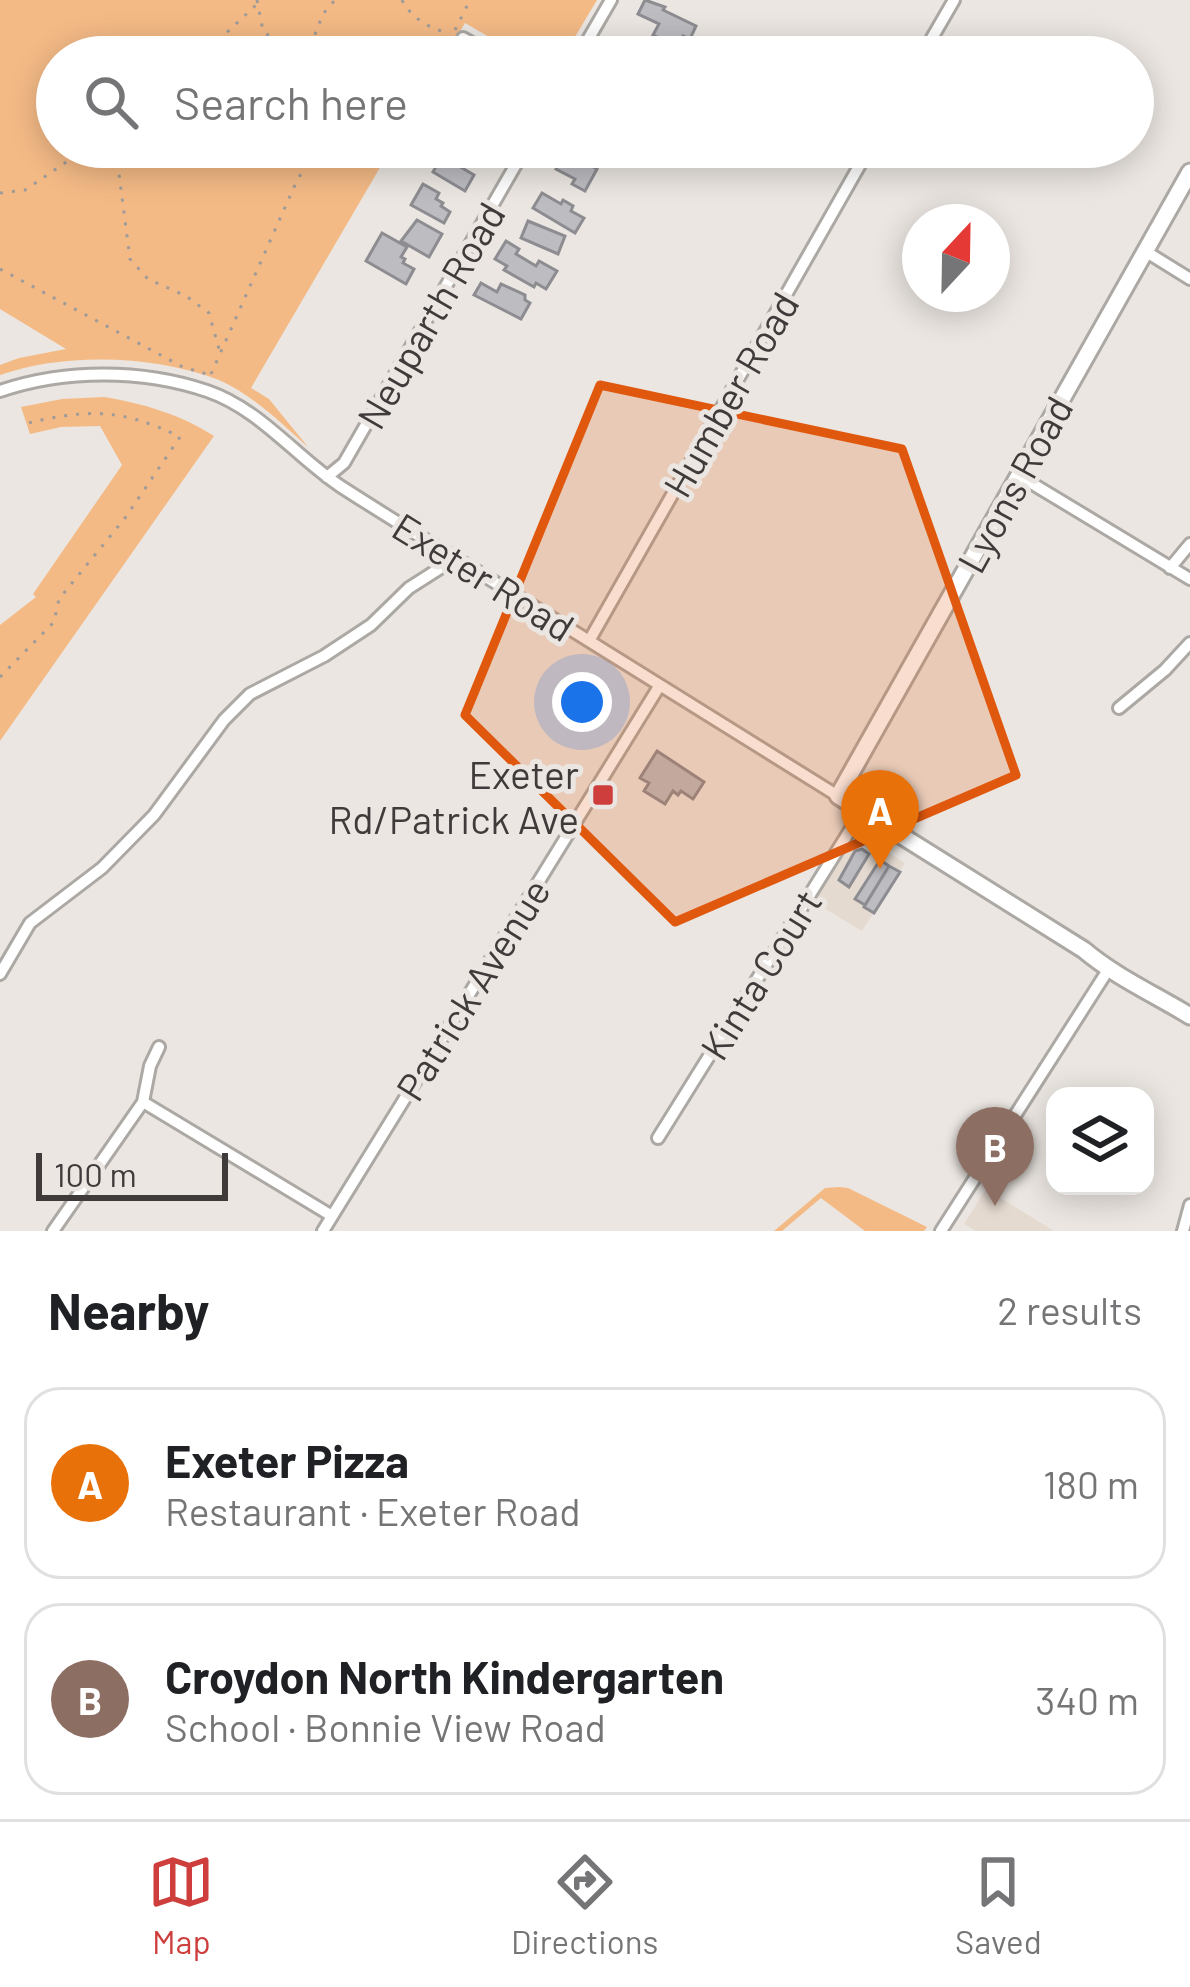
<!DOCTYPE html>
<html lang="en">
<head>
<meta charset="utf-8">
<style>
	body { margin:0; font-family:Barlow,sans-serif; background:#f2f2f2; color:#202124 }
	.controls { position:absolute; right:36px; bottom:36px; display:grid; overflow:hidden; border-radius:24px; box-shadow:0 6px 30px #0003 }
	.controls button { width:108px; height:108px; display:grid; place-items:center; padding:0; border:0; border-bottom:3px solid #e0e0e0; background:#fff; color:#202124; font:60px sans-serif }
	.compass { position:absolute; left:902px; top:204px; width:108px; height:108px; border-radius:50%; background:#fff; box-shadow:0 6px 30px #0003; rotate:22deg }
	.scale { position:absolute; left:36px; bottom:30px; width:192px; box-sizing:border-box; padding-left:12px; border:6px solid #3e3b3a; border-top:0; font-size:33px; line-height:42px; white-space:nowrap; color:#3e3b3a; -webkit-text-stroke:9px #ebe6e1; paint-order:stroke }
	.you { position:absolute; left:582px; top:702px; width:42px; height:42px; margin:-30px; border:9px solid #fff; border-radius:50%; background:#1a73e8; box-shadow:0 0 0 18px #1a73e833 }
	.badge { display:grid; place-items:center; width:78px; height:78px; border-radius:50%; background:#cd3e3c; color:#fff; font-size:39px; font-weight:700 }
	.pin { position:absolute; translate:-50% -99px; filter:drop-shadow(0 3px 6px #0008) }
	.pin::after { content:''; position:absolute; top:63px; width:42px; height:36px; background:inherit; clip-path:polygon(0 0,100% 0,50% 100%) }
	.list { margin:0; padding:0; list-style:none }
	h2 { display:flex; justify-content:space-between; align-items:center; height:156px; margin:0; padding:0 48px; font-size:51px }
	h2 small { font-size:39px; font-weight:400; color:#757577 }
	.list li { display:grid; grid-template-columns:78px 1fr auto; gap:36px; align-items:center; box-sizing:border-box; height:192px; margin:0 24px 24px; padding:0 24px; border:3px solid #e0e0e0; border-radius:36px }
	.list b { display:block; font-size:45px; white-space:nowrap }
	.list p { margin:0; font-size:39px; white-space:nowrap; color:#757577 }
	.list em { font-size:39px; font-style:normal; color:#757577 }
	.icon { flex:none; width:66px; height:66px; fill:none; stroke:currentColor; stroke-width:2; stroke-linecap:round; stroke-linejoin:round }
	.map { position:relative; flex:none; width:1190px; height:1231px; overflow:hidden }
	.search { position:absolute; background:#fff; box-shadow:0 6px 30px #0003; left:36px; right:36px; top:36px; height:132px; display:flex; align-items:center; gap:30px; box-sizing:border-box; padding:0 42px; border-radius:66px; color:#757577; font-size:45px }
	.sheet { height:588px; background:#fff }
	nav { display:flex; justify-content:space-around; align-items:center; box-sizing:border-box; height:168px; border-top:3px solid #e0e0e0; background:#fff; font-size:33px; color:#757577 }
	nav a { display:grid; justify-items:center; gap:6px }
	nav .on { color:#cd3e3c }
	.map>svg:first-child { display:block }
	.built { fill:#e5dad0 }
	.green { fill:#f4ba86 }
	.building { fill:#bcbcc1; stroke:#8c8c91; stroke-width:3 }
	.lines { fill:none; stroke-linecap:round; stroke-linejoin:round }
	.street-casing { stroke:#aca8a3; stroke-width:16 }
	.secondary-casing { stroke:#aca8a3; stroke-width:21 }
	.path { stroke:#9f9b98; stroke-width:3; stroke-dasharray:3 9; stroke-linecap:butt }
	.street { stroke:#fff; stroke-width:10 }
	.secondary { stroke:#fff; stroke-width:15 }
	.marked { fill:#e0580e; fill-opacity:0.2; stroke:#e0580e; stroke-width:9; stroke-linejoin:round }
	.poi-dot { fill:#cd3e3c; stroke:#ebe6e1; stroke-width:4.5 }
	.labels { text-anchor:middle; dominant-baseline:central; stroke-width:10; stroke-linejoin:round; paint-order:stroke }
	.street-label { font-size:39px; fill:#3e3b3a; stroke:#ebe6e1 }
	.poi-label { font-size:39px; fill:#3e3b3a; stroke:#ebe6e1; text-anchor:end }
</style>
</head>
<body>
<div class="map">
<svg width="1190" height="1231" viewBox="0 0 1190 1231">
	<rect width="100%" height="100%" fill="#ebe6e1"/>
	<path class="built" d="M857,833l48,30 -43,68 -48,-29z
		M986,1189l68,42h-78l-12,-7z"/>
	<path class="green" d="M0,0h597l-34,57h-39l-59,-34 -20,34h-388v90h335l-141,241 18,11 39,48c-27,-24 -55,-52 -89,-67 -63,-25 -155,-28 -219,-5v-10l19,-7 47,-9 -66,-40z
		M104,397c41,7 75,17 110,39l-214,305v-116l36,-28 -3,-3 89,-129 -22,-39 -39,1 -31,7 -9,-27 41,-8z
		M839,1187l9,1 79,39 -3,4h-59l-44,-33 -39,33h-8l51,-43z"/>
	<path class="building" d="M645,0l20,7 -2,3 33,16 -6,13 -7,-3 -4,8 -7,-4 -2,3 -17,-8 6,-11 -21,-10z
		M565,152l32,17 -12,22 -13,-7 3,-5 -19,-10z
		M442,156l32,19 -9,16 -32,-19z
		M423,184l16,9 -3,6 7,4 -2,3 9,6 -6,11 -33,-18z
		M542,193l19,11 2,-4 10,6 -2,5 13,7 -9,15 -42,-25z
		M417,220l25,14 -13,23 -28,-16z
		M528,221l37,15 -7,18 -37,-16z
		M382,233l25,14 -6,10 4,2 -2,4 11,6 -8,15 -40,-23z
		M506,241l13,8 -3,5 20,12 3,-5 18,10 -11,18 -10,-6 -2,4 -30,-17 3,-4 -12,-7z
		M481,283l16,9 4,-8 24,11v5l5,3 -9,16 -47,-24z
		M657,751l47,31 -11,17 -12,-8 -3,4 -5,-4 -8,13 -21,-13 5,-8 -9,-5z
		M862,849l7,5 -20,33 -10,-7 16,-29z
		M880,860l9,6 -24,39 -10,-6z
		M889,866l11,6 -26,41 -10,-6z"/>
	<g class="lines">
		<defs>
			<path id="street" d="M463,38l33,19
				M578,57l33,-57
				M921,57l33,-57
				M1145,251l45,28
				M0,391c65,-22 142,-22 207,0 53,18 88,65 133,95 54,35 109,68 164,102 111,69 222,138 334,208
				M1018,475l172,104
				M327,477l17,-14 182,-316
				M1170,568l20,-24
				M589,641l281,-494
				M1119,708l46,-38 25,-27
				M0,974l30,-51 72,-55 52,-53 70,-95 26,-26 74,-38 47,-31 38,-37 47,-30
				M143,1102l189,114
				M658,1138l204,-327
				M53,1231l90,-129 7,-36 9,-19
				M323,1231l337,-546
				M941,1231l167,-261
				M1183,1231l7,-26"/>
			<path id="secondary" d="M1190,172l-352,624 246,154c32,27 70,44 106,66"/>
		</defs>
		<use href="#street" class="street-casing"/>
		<use href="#secondary" class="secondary-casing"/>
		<path class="path" d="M257,0l6,31 31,25 11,-2
			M402,0c8,17 29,30 48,33
			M455,30l15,-30
			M201,57l55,-52
			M306,57l17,-43 12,-14
			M122,151l-3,23 11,85 18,20 38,17 23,17 10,36
			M0,193l25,-3 47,-32 50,-7 3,-4
			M0,269l183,98 27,8 -1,3
			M211,374l83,-187 21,-40
			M0,677l54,-55 5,-23 66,-81 55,-81c-60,-30 -96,-28 -160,-12"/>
		<use href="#street" class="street"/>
		<use href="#secondary" class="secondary"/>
	</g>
	<path class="marked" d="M600,385l302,64 114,326 -341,147 -210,-207z"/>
	<rect class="poi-dot" x="591" y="783" width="24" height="24" rx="6"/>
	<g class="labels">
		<g class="street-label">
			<text transform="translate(430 315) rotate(-60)">Neuparth Road</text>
			<text transform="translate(730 394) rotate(-60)">Humber Road</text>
			<text transform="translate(1014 484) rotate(-61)">Lyons Road</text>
			<text transform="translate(484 576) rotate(32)">Exeter Road</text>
			<text transform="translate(760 974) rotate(-58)">Kinta Court</text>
			<text transform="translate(472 989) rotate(-58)">Patrick Avenue</text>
		</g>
		<g class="poi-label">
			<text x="579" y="773">Exeter<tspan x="579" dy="45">Rd/Patrick Ave</tspan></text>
		</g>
	</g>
</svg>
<div class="controls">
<button><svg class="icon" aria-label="layers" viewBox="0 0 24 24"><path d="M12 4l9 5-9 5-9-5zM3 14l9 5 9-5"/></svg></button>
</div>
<svg class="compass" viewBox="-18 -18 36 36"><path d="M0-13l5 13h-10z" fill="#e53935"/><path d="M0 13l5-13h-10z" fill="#757577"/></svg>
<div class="scale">100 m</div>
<div class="you"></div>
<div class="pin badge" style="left:880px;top:869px;background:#e8710a">A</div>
<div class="pin badge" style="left:995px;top:1206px;background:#8d6e63">B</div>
<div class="search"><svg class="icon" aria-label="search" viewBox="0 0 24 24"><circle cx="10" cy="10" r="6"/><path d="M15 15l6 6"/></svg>Search here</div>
</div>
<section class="sheet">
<h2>Nearby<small>2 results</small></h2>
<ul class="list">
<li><span class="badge" style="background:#e8710a">A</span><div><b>Exeter Pizza</b><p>Restaurant · Exeter Road</p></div><em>180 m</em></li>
<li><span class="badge" style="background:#8d6e63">B</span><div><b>Croydon North Kindergarten</b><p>School · Bonnie View Road</p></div><em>340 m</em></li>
</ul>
</section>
<nav>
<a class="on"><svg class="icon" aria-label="map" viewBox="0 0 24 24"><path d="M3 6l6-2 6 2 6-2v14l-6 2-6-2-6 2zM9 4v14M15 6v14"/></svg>Map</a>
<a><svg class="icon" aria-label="directions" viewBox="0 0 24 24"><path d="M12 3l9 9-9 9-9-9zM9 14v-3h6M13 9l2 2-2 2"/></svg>Directions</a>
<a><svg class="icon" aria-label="saved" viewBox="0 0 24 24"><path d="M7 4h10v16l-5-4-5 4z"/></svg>Saved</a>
</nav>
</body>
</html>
